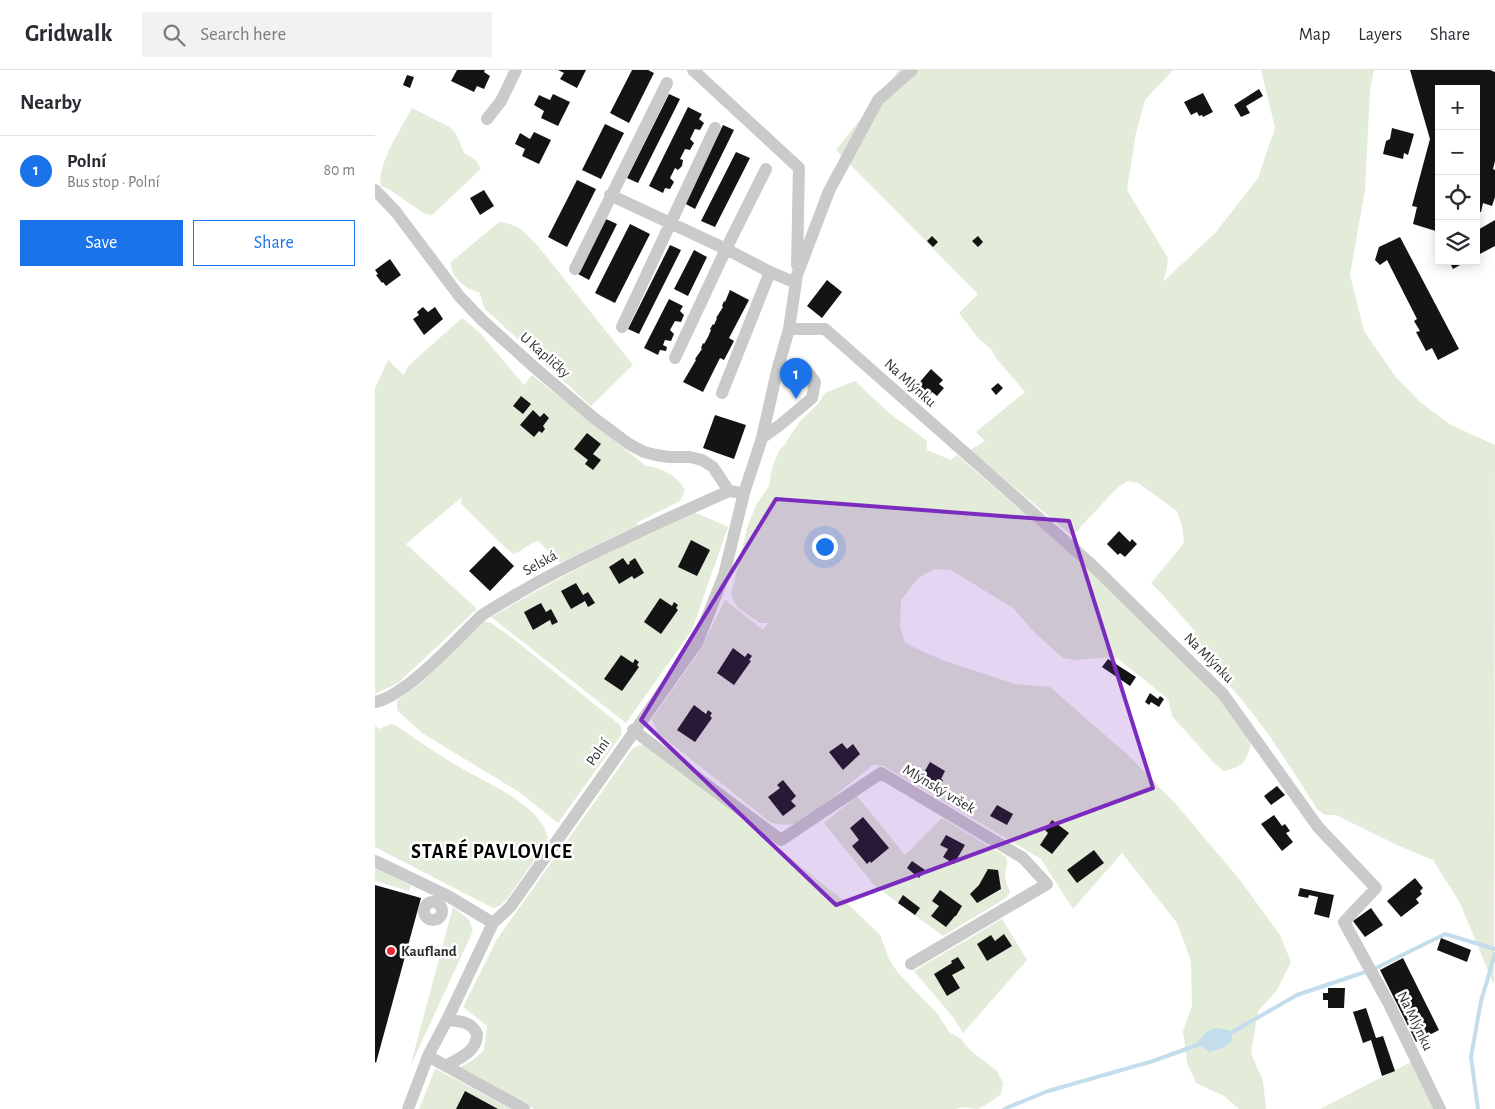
<!DOCTYPE html>
<html lang="en">
<head>
<meta charset="utf-8">
<style>
	body { margin:0; font-family:"Alegreya Sans",sans-serif; background:#f2f2f3; color:#2b2b33 }
	.controls { position:absolute; right:15px; top:15px; display:grid; overflow:hidden; border-radius:0px; box-shadow:0 2px 12px #0003 }
	.controls button { width:45px; height:45px; display:grid; place-items:center; padding:0; border:0; border-bottom:1px solid #e1e1e2; background:#fff; color:#2b2b33; font:25px sans-serif }
	.you { position:absolute; left:449px; top:476px; width:18px; height:18px; margin:-12px; border:4px solid #fff; border-radius:50%; background:#1a73e8; box-shadow:0 0 0 8px #1a73e833 }
	.badge { display:grid; place-items:center; width:32px; height:32px; border-radius:50%; background:#1a73e8; color:#fff; font-size:16px; font-weight:700 }
	.pin { position:absolute; translate:-50% -41px; filter:drop-shadow(0 1px 2px #0008) }
	.pin::after { content:''; position:absolute; top:26px; width:18px; height:15px; background:inherit; clip-path:polygon(0 0,100% 0,50% 100%) }
	.list { margin:0; padding:0; list-style:none }
	h2 { display:flex; justify-content:space-between; align-items:center; height:65px; margin:0; padding:0 20px; font-size:21px }
	h2 small { font-size:16px; font-weight:400; color:#7c7c81 }
	.list li { display:grid; grid-template-columns:32px 1fr auto; gap:15px; align-items:center; box-sizing:border-box; height:70px; padding:0 20px; border-top:1px solid #e1e1e2 }
	.list b { display:block; font-size:19px; white-space:nowrap }
	.list p { margin:0; font-size:16px; white-space:nowrap; color:#7c7c81 }
	.list em { font-size:16px; font-style:normal; color:#7c7c81 }
	.actions { display:flex; gap:10px; padding:15px 20px }
	.actions a { flex:1; padding:11px 0; border:1px solid #1a73e8; border-radius:0px; text-align:center; font-size:18px; color:#1a73e8 }
	.actions .main { background:#1a73e8; color:#fff }
	.icon { flex:none; width:28px; height:28px; fill:none; stroke:currentColor; stroke-width:2; stroke-linecap:round; stroke-linejoin:round }
	.map { position:relative; flex:none; width:1120px; height:1039px; overflow:hidden }
	header { display:flex; align-items:center; gap:30px; box-sizing:border-box; height:70px; padding:0 25px; background:#fff; border-bottom:1px solid #e1e1e2 }
	header strong { font-size:24px }
	nav { display:flex; gap:28px; margin-inline-start:auto; font-size:18px }
	.search { width:350px; height:45px; background:#f2f2f3; display:flex; align-items:center; gap:12px; box-sizing:border-box; padding:0 18px; border-radius:0px; color:#7c7c81; font-size:19px }
	main { display:flex }
	aside { flex:1; background:#fff }
	.map>svg:first-child { display:block }
	.green { fill:#e3ebd9 }
	.water { fill:#c4ddec }
	.lines { fill:none; stroke-linecap:round; stroke-linejoin:round }
	.stream { stroke:#c4ddec; stroke-width:4 }
	.building { fill:#141414 }
	.minor { stroke:#cacaca; stroke-width:12 }
	.marked { fill:#7b2cbf; fill-opacity:0.2; stroke:#7b2cbf; stroke-width:4; stroke-linejoin:round }
	.poi-dot { fill:#eb2738; stroke:#fff; stroke-width:2 }
	.labels { text-anchor:middle; dominant-baseline:central; stroke-width:5; stroke-linejoin:round; paint-order:stroke }
	.street-label { font-size:15px; fill:#2d2d2d; stroke:#fff }
	.poi-label { font-size:15px; font-weight:bold; fill:#2d2d2d; stroke:#fff; text-anchor:start }
	.district-label { font-size:20px; font-weight:bold; letter-spacing:1px; fill:#000; stroke:#fff }
</style>
</head>
<body>
<header>
<strong>Gridwalk</strong>
<div class="search"><svg class="icon" aria-label="search" viewBox="0 0 24 24"><circle cx="10" cy="10" r="6"/><path d="M15 15l6 6"/></svg>Search here</div>
<nav><a>Map</a><a>Layers</a><a>Share</a></nav>
</header>
<main>
<aside>
<h2>Nearby<small></small></h2>
<ul class="list">
<li><span class="badge">1</span><div><b>Polní</b><p>Bus stop · Polní</p></div><em>80 m</em></li>
</ul>
<div class="actions"><a class="main">Save</a><a>Share</a></div>
</aside>
<div class="map">
<svg width="1120" height="1039" viewBox="0 0 1120 1039">
	<rect width="100%" height="100%" fill="#fff"/>
	<path class="green" d="M524,0h274l-28,30 -9,33 -9,57 41,68 -2,15 -3,9 53,-50 42,-54 17,-50 -14,-58h113l-4,20 -5,100 -15,85 14,56 31,45 25,26 31,23 44,20 -1,540 -34,-82 -27,-43 -36,-15 -61,-30h-11l-8,-6c-36,-57 -74,-119 -128,-162l6,-16 -35,-39 -9,-9 33,-40 -2,-17 -5,-15 -39,-28 -10,-2 -10,6 -46,49 -102,-86 15,-9 -9,-9 49,-40 -29,-34 -5,-9 -13,-11 -19,-25 19,-19 -142,-144z
		M37,38l39,20 5,6 8,19 12,7 5,9 -49,46 -7,-1 -35,-24 -9,-4c-5,-20 21,-59 31,-78z
		M124,152c20,2 24,9 38,23l96,120 -42,41 -106,-97 -6,-17c-14,-3 -29,-15 -28,-30z
		M87,248l18,15 44,52 8,-10 114,91c15,1 32,10 39,24l-5,11 -42,21 -1,5 -14,5 -63,31c-6,-9 -15,-13 -21,-22 -9,1 -16,10 -25,13l-6,-4 -47,-46 1,-7 -56,47 71,65 -79,74 -23,11v-306l13,-28 16,15 4,-9z
		M480,311l33,31 39,29v9l24,10 6,-5 137,119 126,122 31,48c-5,19 -9,23 -27,27l-9,-7 -43,-48 -4,-17 -51,-41h-19l-22,2 -13,-2 -27,-24 -23,-26 -62,-38 -16,-1 -16,8 -18,23 -1,27 5,16 37,17 73,24 35,3 78,68 47,48 65,77 40,55 11,27 -14,28 -19,21 -7,42 12,28 3,28h-27l-15,-13 -28,-13 -9,-21 -4,-31 9,-25 -1,-45 -14,-38 -55,-70 -49,56 -32,-50 -157,-93 -11,-1 -69,55c-13,6 -21,6 -34,2l-112,-89 -6,-14 47,-67 26,-52 38,30 5,-7h-8l-23,-16 -6,-12 16,-67 9,-23 13,-19 2,-14 7,-20 7,-8 15,-23 18,-17 7,-11z
		M317,441l36,16 -36,103 -66,93 -135,-106c66,-38 132,-73 201,-106z
		M109,551l7,2 20,14 109,88 2,9 -64,89 -39,-31 -97,-59 -25,-23v-9l27,-21z
		M16,654l6,2c19,13 37,26 57,38 27,17 87,39 94,74l-5,10 -36,51 -7,7 -7,2 -118,-61v-121l5,3z
		M265,675l11,1 198,159 31,30 9,24 9,14 39,40 12,19 11,6 10,12 27,21 6,12 -2,11 -9,7 -14,8 -17,-2 -5,2h-422l-74,-42 13,-7 11,-10 3,-24 -24,-19 34,-68 136,-191z
		M482,726l48,59 37,-37 63,38c5,8 0,11 0,20 0,5 3,11 5,16l-4,6 -63,38 -69,-51 -50,-62z
		M0,796l36,20 -2,5 -34,-10z
		M78,837l16,13 4,11 -63,136z
		M627,849l25,41 -64,73 -10,-16 -39,-46z
		M1038,991l21,48h-114z
		M60,999l3,1 73,39h-92z"/>
	<path class="water" d="M841,958l12,2 4,3v8l-9,7 -14,4 -12,-9 9,-11z"/>
	<g class="lines">
		<path class="stream" d="M854,964l68,-39 77,-26 71,-35 50,15
			M629,1039l44,-18 105,-30 50,-18
			M1103,1039l-7,-52 10,-56 14,-47"/>
	</g>
	<path class="building" d="M82,0h28l-1,2 6,4 -6,13 -7,-3 -3,6 -23,-11z
		M183,0h28l-9,18 -17,-9 4,-6z
		M257,0h16l6,3 -25,50 -19,-10z
		M1035,0h80l5,2v89l-2,8 2,1v27l-3,9 -9,-3 -2,9 -5,-1v-122h-37v143l-26,-8 4,-17 -5,-1 18,-67z
		M32,5l7,2 -4,11 -7,-3z
		M884,19l4,7 -17,10 4,7 -9,4 -7,-12z
		M828,23l10,19 -10,5 -1,-2 -3,1 -2,-4 -6,3 -7,-13z
		M178,24l17,8 -12,24 -17,-8 3,-7 -10,-6 5,-10 11,5z
		M294,24l11,5 -42,84 -11,-5z
		M313,37l14,7 -3,5 5,4 -4,7 -5,-1 -5,10 4,4 -4,7 -5,-1 -5,10 3,1 -1,6 -4,4 -3,-2 -5,10 4,4 -4,7 -5,-1 -2,5 -14,-7z
		M230,54l19,9 -23,46 -19,-9z
		M348,55l11,5 -39,79 -11,-6z
		M1017,58l22,6 -6,21 -4,-2 -1,6 -20,-5 3,-13 4,-2z
		M159,62l17,8 -12,24 -17,-8 3,-7 -10,-5 5,-11 10,6z
		M361,82l14,6 -35,69 -14,-6z
		M202,110l19,9 -29,58 -19,-10z
		M109,120l10,16 -14,9 -10,-17z
		M231,149l11,5 -28,56 -11,-6z
		M1120,150v26l-19,10v-25z
		M255,154l20,10 -35,69 -20,-10z
		M557,166l6,6 -5,5 -6,-6z
		M603,166l5,6 -5,5 -6,-6z
		M1025,167l59,112 -21,11 -6,-12 -6,3 -10,-19 4,-1 -6,-10 3,-2 -30,-59 -7,5 -5,-5 4,-13z
		M295,175l11,5 -42,84 -11,-5z
		M319,180l13,7 -19,39 -14,-7z
		M15,189l11,16 -15,11 -3,-4 -1,1 -6,-8 2,-1 -3,-4z
		M1074,191h18l-14,8z
		M452,210l15,12 -20,26 -15,-12z
		M355,220l19,10 -20,38 5,3 -10,19 -4,-2 -17,34 -20,-10 13,-22 -1,-1 7,-10 -1,-1 2,-5 1,1 4,-7 3,-7 -1,-1 3,-5 1,1 3,-7h-1l7,-11 -1,-1 2,-5 1,1z
		M294,229l14,7 -3,5 4,4 -3,7 -6,-1 -5,9 4,4 -3,7 -6,-1 -2,5 4,2 -1,4 -6,-1 -2,5 -14,-7z
		M48,237l5,5 7,-5 8,12 -19,16 -11,-16 6,-4 -2,-3z
		M556,299l12,11 -4,4 5,4 -7,8 -5,-4 -8,9 -12,-10z
		M623,313l5,5 -7,7 -5,-6z
		M146,326l10,8 -8,10 -10,-8z
		M158,340l7,7 4,-4 5,5 -6,8 2,3 -3,4 -3,-2 -5,6 -14,-12z
		M340,345l31,10 -12,34 -31,-11z
		M212,363l14,11 -8,10 8,6 -8,10 -8,-6 3,-4 -14,-11z
		M744,461l11,11 2,-3 5,5 -12,13 -5,-4 -2,2 -11,-11z
		M316,470l19,10 -13,26 -19,-9z
		M119,476l20,20 -24,25 -21,-20z
		M248,488l5,7 2,-2 -1,-1 6,-4 9,15 -10,6 -2,-3 -13,8 -10,-17z
		M201,513l7,12 5,-3 7,11 -7,4 -3,-6 -14,8 -10,-18z
		M285,528l12,8 2,-4 4,3 -2,3 2,2 -17,24 -17,-12z
		M166,533l5,9 5,-3 7,13 -6,3 -2,-5 -17,10 -9,-18z
		M358,578l12,9 3,-4 4,3 -3,4 2,1 -17,24 -17,-12z
		M246,585l12,8 2,-4 4,3 -2,3 2,2 -17,24 -18,-12z
		M733,589l28,18 -6,9 -28,-19z
		M775,623l8,6 2,-3 4,3 -5,8 -8,-5 -2,3 -4,-3z
		M319,635l12,9 2,-4 4,3 -2,3 2,2 -17,24 -18,-12z
		M467,673l5,6 6,-5 7,10 -17,16 -14,-18z
		M555,692l15,9 -4,8 2,1 -4,7 -17,-11z
		M408,710l13,16 -5,5 5,5 -13,10 -15,-19 12,-9 -3,-3z
		M902,716l8,9 -14,10 -7,-9z
		M622,735l16,9 -6,11 -17,-9z
		M899,745l8,11 3,-2 5,7 -4,2 7,9 -11,9 -21,-27z
		M488,747l26,31 -18,15 -1,-2 -3,3 -15,-18 7,-6 -9,-12z
		M677,750l17,13 -17,21 -12,-9 8,-12 -3,-3z
		M571,765l19,10 -11,19 -11,-7 5,-8 -8,-4z
		M719,780l10,13 -27,20 -10,-13z
		M537,791l13,9 -6,8 -12,-10z
		M613,799l10,1 3,19 -24,14 -7,-9 9,-9z
		M1040,808l8,10 -3,3 2,3 -6,5 3,4 -18,14 -14,-16z
		M0,815l46,13 -45,165 -1,-1z
		M925,818l34,7 -5,23 -15,-4 4,-17 -9,-2 -1,3 -10,-2z
		M565,820l22,16 -6,10h-1l-9,11 -15,-11 8,-10 -7,-5z
		M528,825l17,13 -5,7 -17,-12z
		M996,838l12,17 -18,12 -12,-16z
		M629,864l8,12 -25,15 -10,-17 14,-9 4,6z
		M1066,868l30,12 -4,12 -30,-12z
		M583,887l7,11 -13,7 8,13 -13,8 -13,-22 18,-11 -1,-2z
		M1028,888l36,72 -23,12 -36,-72z
		M953,918h17l-1,20h-16v-8h-5v-7h5z
		M991,938l10,30 7,-2 12,35 -13,5 -11,-36 -8,3 -10,-31z
		M90,1021l33,18h-42z"/>
	<g class="lines">
		<path class="minor" d="M318,0l106,98 -2,97
			M112,49l14,-18 15,-31
			M0,120l21,22 64,85 22,23 52,47 60,51 35,26 15,8 12,3 13,2h21l12,3 11,7 16,24
			M235,125l116,54 44,23 26,11
			M200,199l92,-186
			M247,257l93,-199
			M414,259h36l267,236 131,129 95,133 58,61 -32,34 44,80 52,107
			M300,288l51,-109 40,-80
			M347,323l48,-121
			M387,368l18,-13 32,-27 3,-16 -8,-11h-30
			M0,632c31,-6 81,-62 106,-86 17,-12 37,-22 55,-33 63,-34 128,-63 193,-92l7,1
			M258,660l148,110 100,-67 142,85 24,26 -136,80
			M0,791l73,35 45,27
			M49 841a9 9 0 1 1 18 0a9 9 0 1 1-18 0Z
			M53,986l18,10c13,-8 31,-14 31,-32 -6,-13 -18,-13 -30,-14
			M71,996l78,43
			M33,1039l20,-53 19,-36 46,-97 17,-16 187,-264 27,-68 20,-82 18,-55 15,-67 12,-42 8,-54 32,-84 49,-91 34,-30"/>
	</g>
	<path class="marked" d="M401,429l293,22 84,267 -317,117 -195,-185z"/>
	<circle class="poi-dot" cx="16" cy="881" r="5"/>
	<g class="labels">
		<g class="street-label">
			<text transform="translate(170 285) rotate(41)">U Kapličky</text>
			<text transform="translate(535 313) rotate(42)">Na Mlýnku</text>
			<text transform="translate(165 493) rotate(-29)">Selská</text>
			<text transform="translate(834 588) rotate(45)">Na Mlýnku</text>
			<text transform="translate(223 682) rotate(-55)">Polní</text>
			<text transform="translate(564 719) rotate(31)">Mlýnský vršek</text>
			<text transform="translate(1040 951) rotate(64)">Na Mlýnku</text>
		</g>
		<g class="poi-label">
			<text x="26" y="881">Kaufland</text>
		</g>
		<g class="district-label">
			<text x="117" y="782">STARÉ PAVLOVICE</text>
		</g>
	</g>
</svg>
<div class="controls">
<button>+</button>
<button>−</button>
<button><svg class="icon" aria-label="locate" viewBox="0 0 24 24"><circle cx="12" cy="12" r="6"/><path d="M12 2v4M12 18v4M2 12h4M18 12h4"/></svg></button>
<button><svg class="icon" aria-label="layers" viewBox="0 0 24 24"><path d="M12 4l9 5-9 5-9-5zM3 14l9 5 9-5"/></svg></button>
</div>
<div class="you"></div>
<div class="pin badge" style="left:421px;top:329px">1</div>
</div>
</main>
</body>
</html>
